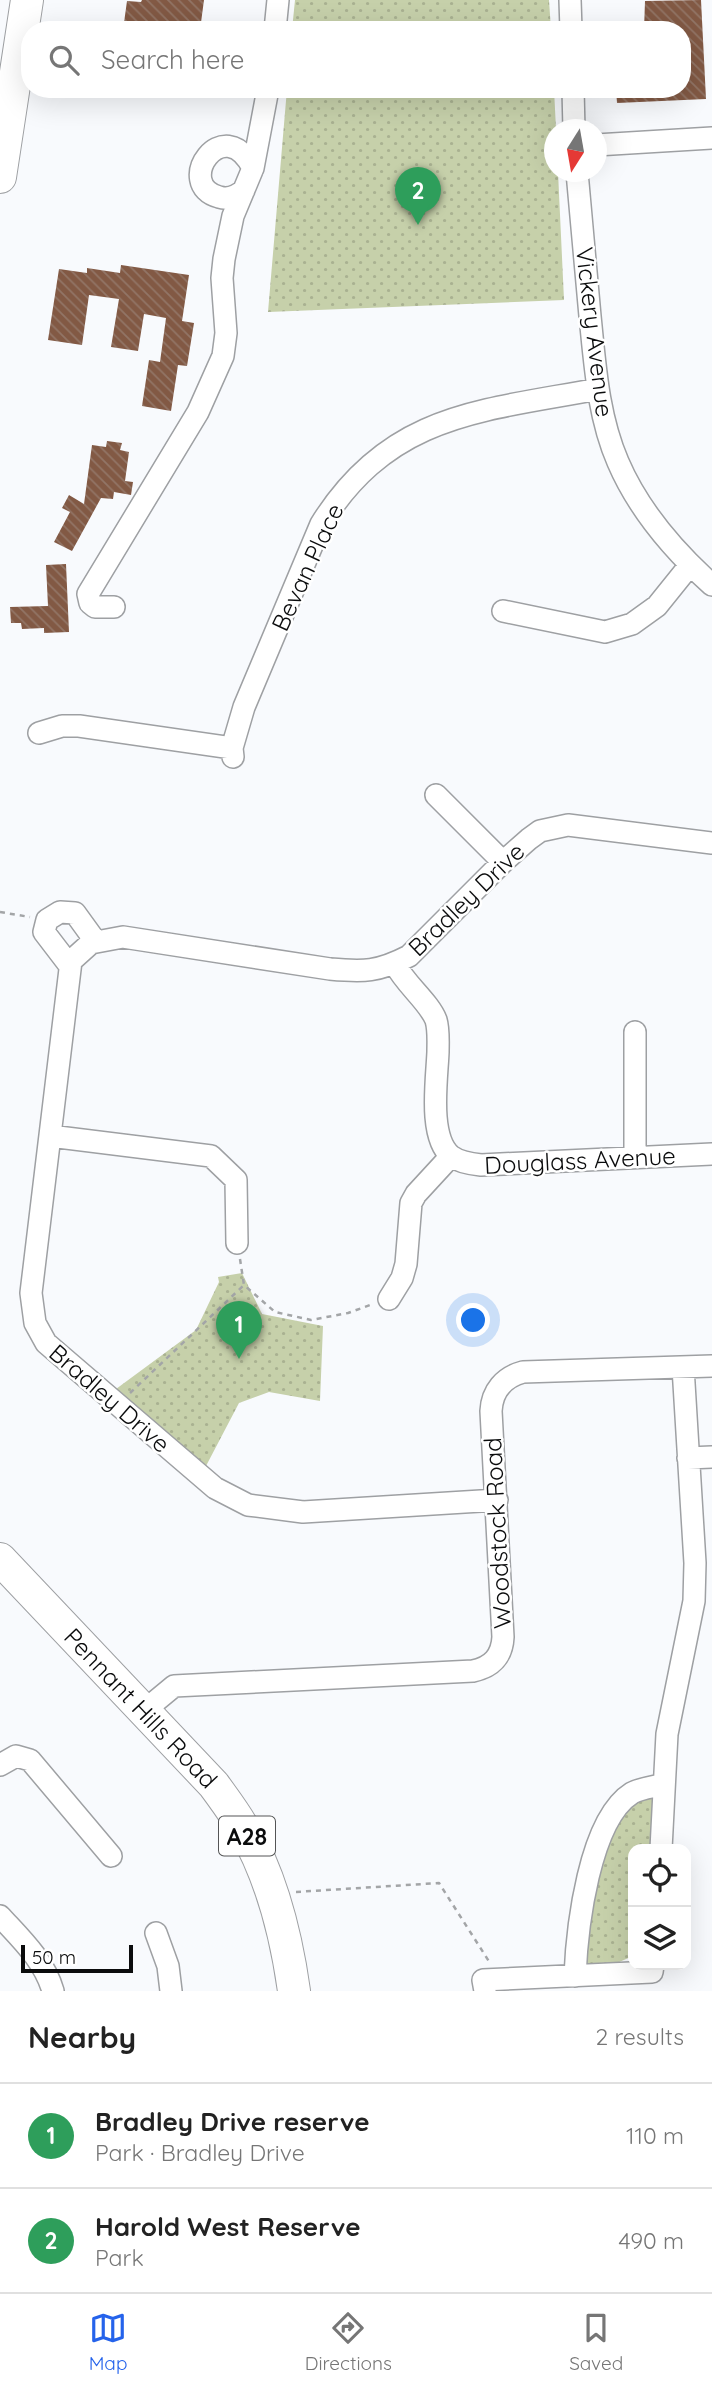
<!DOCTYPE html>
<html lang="en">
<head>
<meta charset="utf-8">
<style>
	body { margin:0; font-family:Quicksand,sans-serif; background:#f2f2f2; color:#222 }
	.controls { position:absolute; right:21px; bottom:21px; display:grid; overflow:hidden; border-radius:14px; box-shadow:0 7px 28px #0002 }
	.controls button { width:63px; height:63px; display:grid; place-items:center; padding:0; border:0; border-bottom:2px solid #e0e0e0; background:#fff; color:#222; font:35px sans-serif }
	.compass { position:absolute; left:544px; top:119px; width:63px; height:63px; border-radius:50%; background:#fff; box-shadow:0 7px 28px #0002; rotate:191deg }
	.scale { position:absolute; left:21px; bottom:18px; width:112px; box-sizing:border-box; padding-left:7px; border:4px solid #0b0c0d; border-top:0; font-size:19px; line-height:24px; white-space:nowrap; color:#0b0c0d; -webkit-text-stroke:5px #fff; paint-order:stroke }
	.you { position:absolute; left:474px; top:1321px; width:24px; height:24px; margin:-18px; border:5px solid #fff; border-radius:50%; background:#1a73e8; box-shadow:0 0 0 10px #1a73e833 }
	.badge { display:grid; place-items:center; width:46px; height:46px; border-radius:50%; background:#2563eb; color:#fff; font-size:23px; font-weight:700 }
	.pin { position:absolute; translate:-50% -58px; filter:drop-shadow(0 2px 4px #0008) }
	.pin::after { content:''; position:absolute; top:37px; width:24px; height:21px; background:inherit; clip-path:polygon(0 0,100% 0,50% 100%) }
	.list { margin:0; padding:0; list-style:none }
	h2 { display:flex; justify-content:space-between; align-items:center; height:91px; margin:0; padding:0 28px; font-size:30px }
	h2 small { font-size:23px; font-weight:400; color:#767676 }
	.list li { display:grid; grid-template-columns:46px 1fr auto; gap:21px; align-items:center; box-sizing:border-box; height:105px; padding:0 28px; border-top:2px solid #e0e0e0 }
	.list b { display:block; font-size:26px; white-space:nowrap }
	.list p { margin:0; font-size:23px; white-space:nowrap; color:#767676 }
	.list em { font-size:23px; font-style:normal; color:#767676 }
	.icon { flex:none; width:38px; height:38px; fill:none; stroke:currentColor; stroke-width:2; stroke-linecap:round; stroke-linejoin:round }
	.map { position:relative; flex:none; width:712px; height:1991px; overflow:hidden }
	.search { position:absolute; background:#fff; box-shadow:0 7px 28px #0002; left:21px; right:21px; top:21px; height:77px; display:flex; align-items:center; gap:18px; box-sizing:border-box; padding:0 24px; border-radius:28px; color:#767676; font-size:26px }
	.sheet { height:301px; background:#fff }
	nav { display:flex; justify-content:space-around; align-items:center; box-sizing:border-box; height:98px; border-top:2px solid #e0e0e0; background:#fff; font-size:19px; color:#767676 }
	nav a { display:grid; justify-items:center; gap:4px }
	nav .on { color:#2563eb }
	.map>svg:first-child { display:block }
	.park { fill:url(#park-dots) }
	.building { fill:url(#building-back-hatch) }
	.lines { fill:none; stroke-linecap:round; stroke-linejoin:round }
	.minor-casing { stroke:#9ea0a3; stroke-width:24 }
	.highway-casing { stroke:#9ea0a3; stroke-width:34 }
	.path { stroke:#a3a5a7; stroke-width:2.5; stroke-dasharray:5 5; stroke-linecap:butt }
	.minor { stroke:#fff; stroke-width:21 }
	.highway { stroke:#fff; stroke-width:32 }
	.labels { text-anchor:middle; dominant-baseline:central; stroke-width:5; stroke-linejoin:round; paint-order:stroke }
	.shield { fill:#fff; stroke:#545556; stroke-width:2 }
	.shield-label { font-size:23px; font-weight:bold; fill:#0b0c0d }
	.street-label { font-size:24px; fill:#0b0c0d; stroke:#fff }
</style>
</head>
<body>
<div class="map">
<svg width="712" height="1991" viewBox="0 0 712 1991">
	<defs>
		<pattern id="park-dots" width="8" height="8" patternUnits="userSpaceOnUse" patternTransform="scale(1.75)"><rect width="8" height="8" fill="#c6d0aa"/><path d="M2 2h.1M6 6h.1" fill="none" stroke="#a9b191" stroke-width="1.8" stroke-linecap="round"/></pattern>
		<pattern id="building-back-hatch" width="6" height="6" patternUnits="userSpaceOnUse" patternTransform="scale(1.75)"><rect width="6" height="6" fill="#825944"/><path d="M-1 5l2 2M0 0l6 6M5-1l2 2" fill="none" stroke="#927566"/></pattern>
	</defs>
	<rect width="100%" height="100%" fill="#f8fafd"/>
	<path class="park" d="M295,0h254l2,30h-259z
		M287,89h267l2,40 -2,43h4l6,128 -296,12z
		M242,1273l20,41 61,12 -3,75 -51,-9 -30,11 -33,63 -90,-77 80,-59 23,-48 -1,-5z
		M650,1795l4,3v51h-21v107l-16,7h-31l-2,-1 11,-86 30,-71z"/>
	<path class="building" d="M142,0h62l-4,30h-77l4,-29 14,1z
		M701,0l5,99 -89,4 -1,-14h66v-59h-38l1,-29z
		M121,265l68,10 -7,46 12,2 -7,43 -9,-1 -7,46 -29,-5 7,-46 11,2 6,-44 -22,-4 -6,37 -27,-4 8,-48 -30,-4 -7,50 -34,-5 11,-71 28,4v-5l33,5z
		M107,441l15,2 -2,7 9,2 -4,29 8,1 -2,13 -17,-3 -1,7 -12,-1 -29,53 -18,-9 16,-30 -8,-4 7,-13 15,9 8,-59 14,2z
		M66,564l3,68 -25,1v-5l-22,1 -1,-6h-10l-1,-16 38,-1 -2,-41z"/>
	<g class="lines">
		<defs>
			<path id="minor" d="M570,0l1,30
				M275,30l3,-30
				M573,89l1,41
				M596,145l116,-7
				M577,172c4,48 9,96 13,144 5,49 8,100 28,146 21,49 55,88 94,123
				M244,190c-8,7 -16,10 -25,7 -46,-12 4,-87 34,-29
				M114,607h-19l-5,-4 -2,-9 110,-182 25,-56 3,-23 -4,-55 2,-19 9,-43 20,-48 15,-79
				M503,611l102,21 27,-8 25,-18 33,-41
				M39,733l23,-7h17l153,22
				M233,757l-1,-9 12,-41 77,-183c69,-111 161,-113 277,-135
				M436,795l67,67
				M395,964c10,20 34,38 41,56 3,10 2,22 2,32 -1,27 -10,85 13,104 8,6 20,8 30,9l231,-11
				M70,966l-26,-34 3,-12 13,-8 15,1 21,29
				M635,1032v125
				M50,1136l161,20 25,24 1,63
				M389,1299l13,-21 4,-14 5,-61 5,-9 35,-38
				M688,1458l24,-1
				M497,1500l-194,12 -55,-7 -33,-17 -169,-145 -11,-20 -4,-30 40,-332 20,-18 32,-6 207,32c34,3 48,3 79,-13l94,-94 26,-23 11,-8 28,-6 144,18
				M145,1710l29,-24 299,-15c19,-4 29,-15 30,-34l-12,-226c1,-20 13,-34 32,-39l189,-6
				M0,1765l16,-9 14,4 81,96
				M661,1849l6,-115 27,-133 1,-38 -12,-196
				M0,1916c21,23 44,44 53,75
				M156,1933l12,33 3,25
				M575,1976c2,-48 14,-156 57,-183 9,-5 22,-6 32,-9
				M485,1991l-2,-11 169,-8 1,-7"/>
			<g id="highway">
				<path d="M0,177l27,-177"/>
				<path id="s1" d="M0,1559l214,226c10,14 20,27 28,41 30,50 44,108 52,165"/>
			</g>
		</defs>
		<use href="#minor" class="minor-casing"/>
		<use href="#highway" class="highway-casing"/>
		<path class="path" d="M0,912l30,5
			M240,1259l4,26 31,27 36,8 37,-7 25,-9
			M130,1393l114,-108
			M296,1892l143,-9 51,80"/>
		<use href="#minor" class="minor"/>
		<use href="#highway" class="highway"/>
	</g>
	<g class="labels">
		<rect class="shield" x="219" y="1816.5" width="56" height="39" rx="5"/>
		<g class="shield-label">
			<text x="247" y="1836">A28</text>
		</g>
		<g class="street-label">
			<text transform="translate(595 332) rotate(83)">Vickery Avenue</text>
			<text transform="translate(307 567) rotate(-65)">Bevan Place</text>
			<text transform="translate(466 899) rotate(-44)">Bradley Drive</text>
			<text transform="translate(580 1160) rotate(-3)">Douglass Avenue</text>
			<text transform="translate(110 1398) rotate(41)">Bradley Drive</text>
			<text transform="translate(497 1533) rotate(-93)">Woodstock Road</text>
			<text stroke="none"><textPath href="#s1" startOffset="205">Pennant Hills Road</textPath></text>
		</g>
	</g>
</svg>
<div class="controls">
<button><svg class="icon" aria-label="locate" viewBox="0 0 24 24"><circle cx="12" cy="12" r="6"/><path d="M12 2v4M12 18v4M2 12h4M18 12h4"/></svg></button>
<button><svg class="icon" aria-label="layers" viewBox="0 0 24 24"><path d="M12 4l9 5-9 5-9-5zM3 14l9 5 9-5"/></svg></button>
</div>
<svg class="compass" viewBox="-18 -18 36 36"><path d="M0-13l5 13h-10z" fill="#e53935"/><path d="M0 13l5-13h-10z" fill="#767676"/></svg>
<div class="scale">50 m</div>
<div class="you"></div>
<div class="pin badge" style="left:239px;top:1359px;background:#2e9e5b">1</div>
<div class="pin badge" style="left:418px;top:225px;background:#2e9e5b">2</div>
<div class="search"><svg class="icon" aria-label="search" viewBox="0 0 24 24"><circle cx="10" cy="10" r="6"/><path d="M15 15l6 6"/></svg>Search here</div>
</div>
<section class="sheet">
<h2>Nearby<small>2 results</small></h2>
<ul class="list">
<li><span class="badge" style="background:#2e9e5b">1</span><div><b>Bradley Drive reserve</b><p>Park · Bradley Drive</p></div><em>110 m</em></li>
<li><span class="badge" style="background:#2e9e5b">2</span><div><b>Harold West Reserve</b><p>Park</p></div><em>490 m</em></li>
</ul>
</section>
<nav>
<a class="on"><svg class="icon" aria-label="map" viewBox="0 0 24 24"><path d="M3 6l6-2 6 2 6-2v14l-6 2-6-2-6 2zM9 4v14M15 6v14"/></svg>Map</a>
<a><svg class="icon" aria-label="directions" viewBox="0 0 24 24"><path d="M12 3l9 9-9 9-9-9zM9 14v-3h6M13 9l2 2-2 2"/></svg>Directions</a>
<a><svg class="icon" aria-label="saved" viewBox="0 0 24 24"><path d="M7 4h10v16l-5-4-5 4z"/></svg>Saved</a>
</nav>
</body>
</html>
